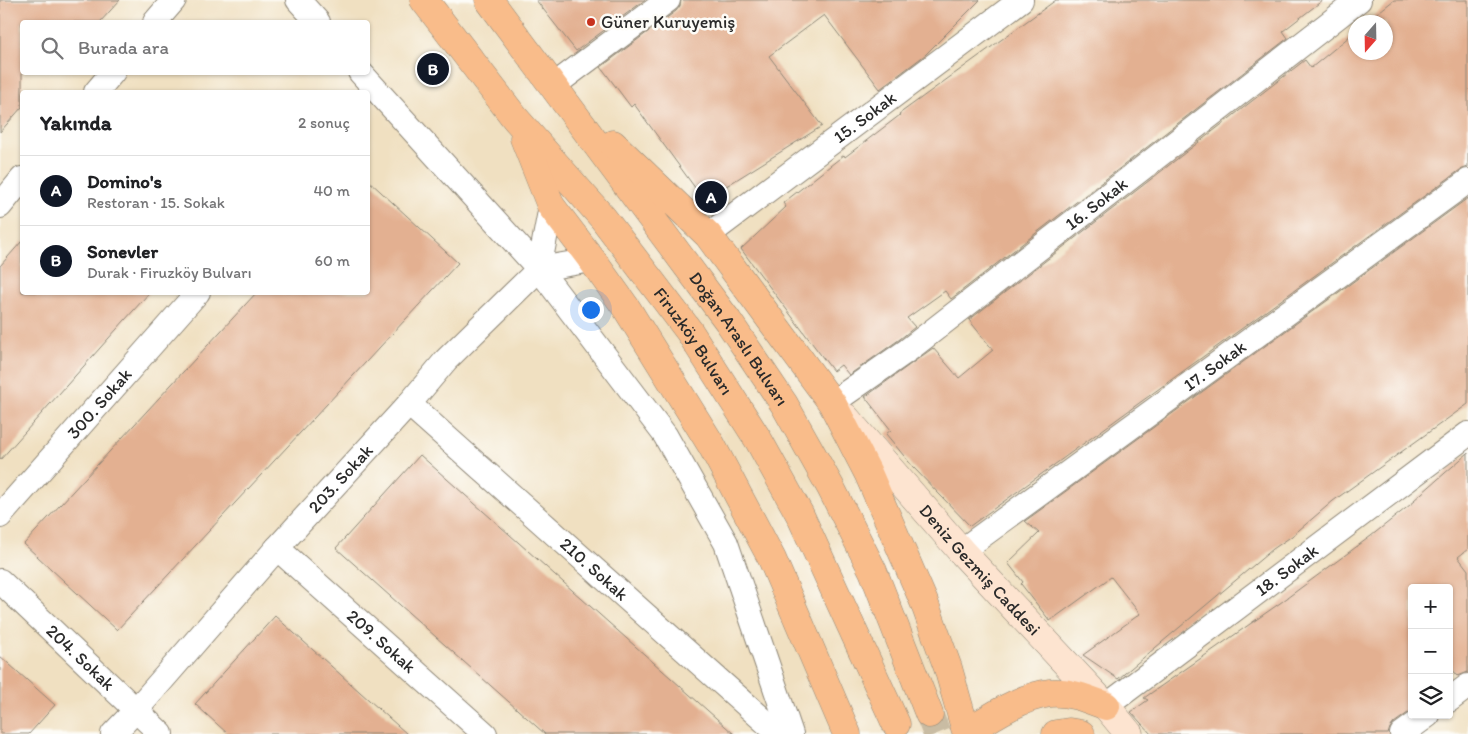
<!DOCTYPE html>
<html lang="tr">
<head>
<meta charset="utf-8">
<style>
	body { margin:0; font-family:Itim,sans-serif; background:#f6f6f6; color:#202124 }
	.controls { position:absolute; right:15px; bottom:15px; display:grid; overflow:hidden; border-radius:5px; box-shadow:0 1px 4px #0004 }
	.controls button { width:45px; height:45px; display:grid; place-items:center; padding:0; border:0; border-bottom:1px solid #e0e0e0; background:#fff; color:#202124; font:25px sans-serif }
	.compass { position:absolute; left:1348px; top:15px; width:45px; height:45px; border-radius:50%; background:#fff; box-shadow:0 1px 4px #0004; rotate:200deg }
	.you { position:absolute; left:590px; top:309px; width:18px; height:18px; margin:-12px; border:4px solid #fff; border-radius:50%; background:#1a73e8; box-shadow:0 0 0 8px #1a73e833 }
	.badge { display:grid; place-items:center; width:32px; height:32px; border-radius:50%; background:#111827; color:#fff; font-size:16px; font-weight:700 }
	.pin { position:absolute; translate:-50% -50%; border:2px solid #fff; box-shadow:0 1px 5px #0006 }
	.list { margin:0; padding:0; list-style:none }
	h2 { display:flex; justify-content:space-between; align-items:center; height:65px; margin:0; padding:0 20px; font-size:21px }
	h2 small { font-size:16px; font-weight:400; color:#757577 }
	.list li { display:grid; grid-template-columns:32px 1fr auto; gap:15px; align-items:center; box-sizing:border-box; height:70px; padding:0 20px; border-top:1px solid #e0e0e0 }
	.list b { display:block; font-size:19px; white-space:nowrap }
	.list p { margin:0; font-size:16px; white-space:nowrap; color:#757577 }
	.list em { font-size:16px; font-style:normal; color:#757577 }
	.icon { flex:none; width:28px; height:28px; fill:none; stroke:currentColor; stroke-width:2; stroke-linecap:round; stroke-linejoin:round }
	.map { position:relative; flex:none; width:1468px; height:734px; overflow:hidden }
	.search { position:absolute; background:#fff; box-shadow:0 1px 4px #0004; left:20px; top:20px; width:350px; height:55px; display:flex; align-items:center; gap:12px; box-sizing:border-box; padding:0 18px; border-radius:5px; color:#757577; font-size:19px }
	.panel { position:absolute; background:#fff; box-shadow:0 1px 4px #0004; left:20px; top:90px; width:350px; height:205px; border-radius:5px }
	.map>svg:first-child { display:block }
	.building { fill:#e3b091 }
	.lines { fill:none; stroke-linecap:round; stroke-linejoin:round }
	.primary-tunnel { stroke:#c9bca3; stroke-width:28; stroke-dasharray:28 14; stroke-linecap:butt }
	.street-casing { stroke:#8e8676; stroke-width:26 }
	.secondary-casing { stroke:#8e8676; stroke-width:29 }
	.primary-casing { stroke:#8e8676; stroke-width:29 }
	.street { stroke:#fff; stroke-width:24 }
	.secondary { stroke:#fde4d0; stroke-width:28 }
	.primary { stroke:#f9bc8a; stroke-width:28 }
	.poi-dot { fill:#c8321e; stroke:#fdfcf7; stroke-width:2 }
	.labels { text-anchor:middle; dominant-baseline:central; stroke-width:5; stroke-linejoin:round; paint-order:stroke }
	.poi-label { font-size:18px; fill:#2b2b2b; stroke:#fdfcf7; text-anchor:start }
	.street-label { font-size:18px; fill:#2b2b2b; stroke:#fdfcf7 }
</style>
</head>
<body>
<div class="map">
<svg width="1468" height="734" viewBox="0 0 1468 734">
	<rect width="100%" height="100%" fill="#fdfcf7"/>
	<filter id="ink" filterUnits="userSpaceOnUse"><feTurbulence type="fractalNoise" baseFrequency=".02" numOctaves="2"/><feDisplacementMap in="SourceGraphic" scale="10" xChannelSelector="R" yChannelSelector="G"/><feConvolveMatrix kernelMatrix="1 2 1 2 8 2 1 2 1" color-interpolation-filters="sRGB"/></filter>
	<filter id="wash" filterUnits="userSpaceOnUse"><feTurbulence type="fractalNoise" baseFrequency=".0096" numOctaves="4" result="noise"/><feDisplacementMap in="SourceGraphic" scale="20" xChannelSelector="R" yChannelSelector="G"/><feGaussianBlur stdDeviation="1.12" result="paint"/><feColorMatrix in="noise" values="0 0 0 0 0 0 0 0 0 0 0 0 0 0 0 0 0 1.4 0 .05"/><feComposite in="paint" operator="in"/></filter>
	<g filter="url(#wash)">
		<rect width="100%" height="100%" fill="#f0e0c1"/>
		<g id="blocks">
			<path class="building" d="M0,0h120l-20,22h-78v85l-22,25z
				M536,0h109l-69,51z
				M681,0h299l-55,55 -45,34 -56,-74 -55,41 53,70 -118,74 -70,-96 -3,3 -30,-40 75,-56 4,-5z
				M1056,0h267l-40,31 5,7 -337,261 -6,-8 -38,27 8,9 -15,12 -51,36 -8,-10 -8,6 -92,-122 45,-42 -3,-4 61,-48 1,2 55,-42 -1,-1z
				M1394,0h74v167l-8,3 -490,356 -57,-59 -27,-33 5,-4 -26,-33 68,-49 26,30 34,-28 -24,-30 336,-260 6,8 45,-37v21h30v-30h-20z
				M368,180l90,83 -341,367 -93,-86 233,-252h111z
				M1468,198v206l-135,97 -41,35 -19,13 -155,130 -35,-24 57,-41 -29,-37 -61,44 -29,-37 2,-2 -15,-19 31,-30 -14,-12z
				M22,241v51h128l-150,168v-194z
				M1468,453v96l-10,8 10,13v102l-10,4 -9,-10v-78h-37v122l-18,13 -4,5 -2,6h-237l-20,-22 17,-12 -4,-2 139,-97 88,-65 44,-35 -1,-1z
				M420,455l314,279h-189l-209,-186z
				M275,616l132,118h-179l-33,-30z
				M0,656l55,49 -26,29h-29z"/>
		</g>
	</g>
	<g filter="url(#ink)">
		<use href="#blocks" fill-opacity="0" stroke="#8e8676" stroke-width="1"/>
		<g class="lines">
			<path class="primary-tunnel" d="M929,714l8,20"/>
			<defs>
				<g id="street">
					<path d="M298,0l20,22"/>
					<path d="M155,22l19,-22"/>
					<path d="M360,72l179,197 126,166 61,108 65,191"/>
					<path d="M553,86l115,-86"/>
					<path d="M96,92l17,-20"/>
					<path d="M0,206l22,-27"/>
					<path id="s1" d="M708,235l313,-235"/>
					<path d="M539,269l12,-63"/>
					<path id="s2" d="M832,403l76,-53 451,-350"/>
					<path id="s3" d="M409,404l370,330"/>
					<path id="s4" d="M0,516l198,-224"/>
					<path id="s5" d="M277,548l208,186"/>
					<path id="s6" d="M961,551l507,-370"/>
					<path id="s7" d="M0,581l161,153"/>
					<path d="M1449,700l19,-14"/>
					<path id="s8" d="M1106,706l362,-272"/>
					<path id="s9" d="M113,734l23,-24 141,-162 132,-144 37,-44 93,-91 53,-9"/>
					<path d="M1402,734l26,-19"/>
				</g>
				<g id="secondary">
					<path id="s10" d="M845,417l116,134 145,155 23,28"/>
				</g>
				<g id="primary">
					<path id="s11" d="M424,0l91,118 88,100 86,113 70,110 41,74 96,209"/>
					<path id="s12" d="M489,0l239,321 56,83 47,84 42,83 56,143"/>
					<path d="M524,138l27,68 41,54 35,49 85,137 60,113 75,175"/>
					<path d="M613,144l95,91 124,168 36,70 56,129 24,66 17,60"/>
					<path d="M969,731c23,-15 54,-35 81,-38 19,-2 38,6 56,13"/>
					<path d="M1056,734l13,-2 12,2"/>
				</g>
			</defs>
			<use href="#street" class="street-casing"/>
			<use href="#secondary" class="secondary-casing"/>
			<use href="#primary" class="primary-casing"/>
			<use href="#street" class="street"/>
			<use href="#secondary" class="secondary"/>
			<use href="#primary" class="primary"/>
		</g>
	</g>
	<circle class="poi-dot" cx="591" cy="22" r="5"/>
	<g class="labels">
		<g class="poi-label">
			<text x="601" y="22">Güner Kuruyemiş</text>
		</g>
		<g class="street-label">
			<text stroke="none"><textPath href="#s1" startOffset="196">15. Sokak</textPath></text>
			<text stroke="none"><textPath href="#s2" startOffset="331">16. Sokak</textPath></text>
			<text stroke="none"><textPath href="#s12" startOffset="421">Doğan Araslı Bulvarı</textPath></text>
			<text stroke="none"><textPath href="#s11" startOffset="435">Firuzköy Bulvarı</textPath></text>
			<text stroke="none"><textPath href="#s6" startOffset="314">17. Sokak</textPath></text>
			<text stroke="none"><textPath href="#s4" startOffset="150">300. Sokak</textPath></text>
			<text stroke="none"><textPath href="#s9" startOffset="342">203. Sokak</textPath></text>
			<text stroke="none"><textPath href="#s3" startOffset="248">210. Sokak</textPath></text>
			<text stroke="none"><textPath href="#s10" startOffset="204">Deniz Gezmiş Caddesi</textPath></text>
			<text stroke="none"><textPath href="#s8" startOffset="226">18. Sokak</textPath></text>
			<text stroke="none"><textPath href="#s5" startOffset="140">209. Sokak</textPath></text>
			<text stroke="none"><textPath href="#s7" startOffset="111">204. Sokak</textPath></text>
		</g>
	</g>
</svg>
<div class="controls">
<button>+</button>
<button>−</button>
<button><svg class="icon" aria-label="layers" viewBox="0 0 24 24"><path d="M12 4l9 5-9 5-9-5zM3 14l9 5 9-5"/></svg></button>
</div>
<svg class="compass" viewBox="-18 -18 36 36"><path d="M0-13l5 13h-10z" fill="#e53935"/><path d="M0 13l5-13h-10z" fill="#757577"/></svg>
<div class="you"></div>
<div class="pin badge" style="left:711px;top:197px">A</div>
<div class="pin badge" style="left:433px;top:69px">B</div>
<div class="search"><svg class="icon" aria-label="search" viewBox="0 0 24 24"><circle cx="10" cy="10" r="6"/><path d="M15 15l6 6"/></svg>Burada ara</div>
<section class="panel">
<h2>Yakında<small>2 sonuç</small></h2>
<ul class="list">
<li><span class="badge">A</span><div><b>Domino's</b><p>Restoran · 15. Sokak</p></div><em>40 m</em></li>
<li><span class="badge">B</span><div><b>Sonevler</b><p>Durak · Firuzköy Bulvarı</p></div><em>60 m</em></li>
</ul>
</section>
</div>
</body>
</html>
